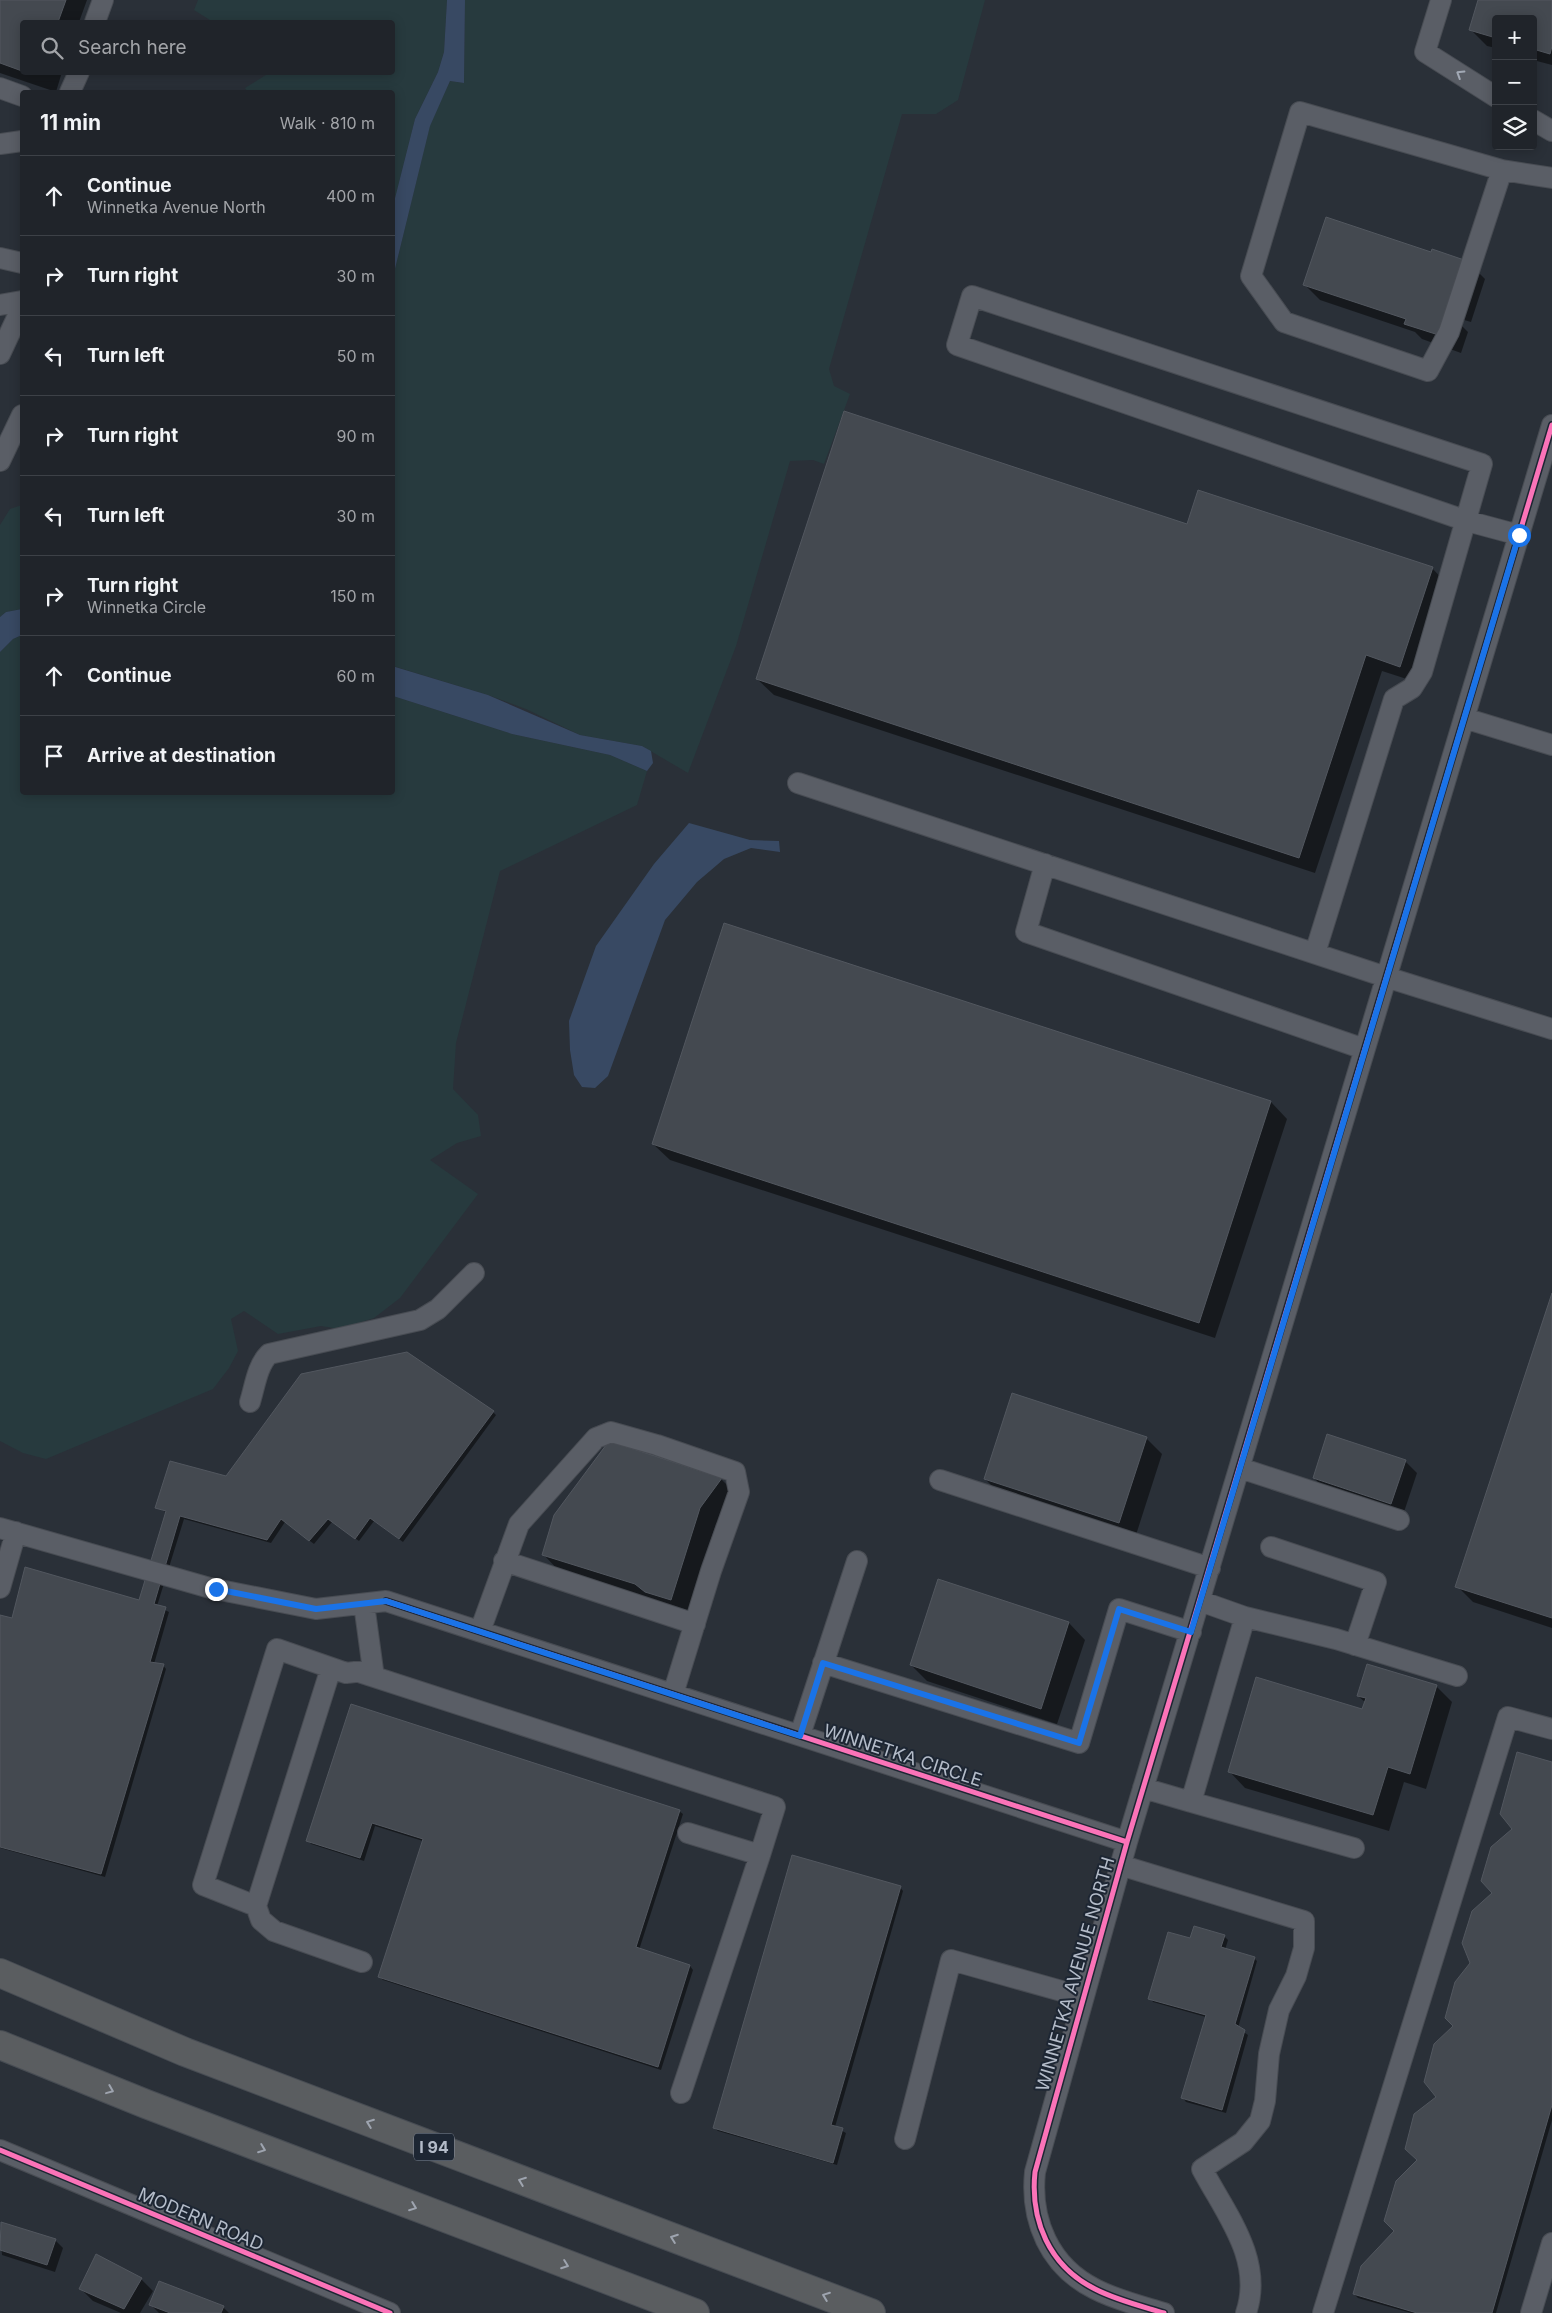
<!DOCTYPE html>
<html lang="en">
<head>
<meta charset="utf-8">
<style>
	body { margin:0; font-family:Inter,sans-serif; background:#2d3036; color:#f1f3f6 }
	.controls { position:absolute; right:15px; top:15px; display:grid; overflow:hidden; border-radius:5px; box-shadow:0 2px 12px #0003 }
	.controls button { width:45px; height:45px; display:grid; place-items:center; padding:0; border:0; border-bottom:1px solid #3d4147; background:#20242a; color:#f1f3f6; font:25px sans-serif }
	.stop { position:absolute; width:15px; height:15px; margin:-11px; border:4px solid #1a73e8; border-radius:50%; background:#fff }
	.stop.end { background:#1a73e8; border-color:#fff; box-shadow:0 1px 5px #0008 }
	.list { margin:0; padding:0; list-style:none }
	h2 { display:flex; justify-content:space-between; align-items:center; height:65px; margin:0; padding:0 20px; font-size:21px }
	h2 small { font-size:16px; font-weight:400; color:#a2a4a8 }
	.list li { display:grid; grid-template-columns:32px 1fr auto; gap:15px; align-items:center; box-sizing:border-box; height:80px; padding:0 20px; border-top:1px solid #3d4147 }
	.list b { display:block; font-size:19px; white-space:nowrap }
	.list p { margin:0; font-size:16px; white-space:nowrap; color:#a2a4a8 }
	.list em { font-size:16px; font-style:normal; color:#a2a4a8 }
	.icon { flex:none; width:28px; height:28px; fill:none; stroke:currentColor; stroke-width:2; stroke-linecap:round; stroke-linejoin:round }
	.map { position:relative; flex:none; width:1552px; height:2313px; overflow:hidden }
	.search { position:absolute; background:#20242a; box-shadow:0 2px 12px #0003; left:20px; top:20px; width:375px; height:55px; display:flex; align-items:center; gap:12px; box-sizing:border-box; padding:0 18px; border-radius:5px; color:#a2a4a8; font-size:19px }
	.panel { position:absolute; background:#20242a; box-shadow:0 2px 12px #0003; left:20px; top:90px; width:375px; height:705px; border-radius:5px }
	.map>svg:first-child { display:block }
	.green { fill:#273a3e }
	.water { fill:#384963 }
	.shadow { fill:#0007 }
	.building { fill:#444950; stroke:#52575f }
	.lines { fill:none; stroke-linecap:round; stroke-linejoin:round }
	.minor-casing { stroke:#484c53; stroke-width:22 }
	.highway-casing { stroke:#474c53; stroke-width:30 }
	.minor { stroke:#5a5e66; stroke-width:20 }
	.highway { stroke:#5a5d60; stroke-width:28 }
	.cycleway-casing { stroke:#1d2633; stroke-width:8 }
	.cycleway { stroke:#fb73b8; stroke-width:5 }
	.oneway { stroke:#a2a9b5 }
	.oneway2 { stroke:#9ea4af }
	.route { stroke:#1a73e8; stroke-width:6 }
	.labels { text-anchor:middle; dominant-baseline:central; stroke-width:4; stroke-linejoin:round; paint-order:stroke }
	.shield { fill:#1d2633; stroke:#878f9c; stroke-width:1 }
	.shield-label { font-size:16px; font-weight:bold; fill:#b4bcc9 }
	.street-label { font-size:18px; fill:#b4bcc9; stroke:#1d2633 }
</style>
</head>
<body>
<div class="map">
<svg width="1552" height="2313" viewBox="0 0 1552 2313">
	<rect width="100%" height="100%" fill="#2a3038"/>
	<path class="green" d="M198,0h249l-3,52 -6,20 -23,47 -22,87 -1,-114h-144l-3,-4 24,-15 123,-1v-50h-179l-19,-12z
		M465,0h520l-27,100 -22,14h-34l-73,255 5,17 16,8 -26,70 -11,-4 -23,1 -54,185 -48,127 -46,-27 -62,-11 -54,-26 -38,-14 -95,-29v-389l37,-152 20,-44 14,2z
		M22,505v104l-16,3 -6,5v-92l10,-16z
		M22,635v157h370l1,-96 119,38 98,21 37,16 -10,34 -137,66 -44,172 -3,46 25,26 3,21 -24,7 -27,17 48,34 -78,104 -26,20 -34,11 -19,-3 -43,8 -34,-23 -13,8 7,32 -9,17 -16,21 -167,70 -23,-6 -23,-12v-789l13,-13z"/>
	<path class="water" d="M447,0h18l-1,83 -14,-2 -20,45 -37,151v-71l22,-87 23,-47 6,-20z
		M22,609v26l-9,4 -13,13v-35l6,-5z
		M392,666l96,29 92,40 62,11 9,5 2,12 -6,8 -37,-16 -98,-21 -119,-38z
		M689,823l61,17 29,1 1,11 -29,-4 -27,11 -27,23 -32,38 -57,156 -13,12 -13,-1 -8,-12 -4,-25 -1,-29 27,-75 58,-82z"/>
	<path class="shadow" d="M0,0h87l-8,22h-57v50h40l-6,20 -56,-19z
		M1480,0h72v65l-19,-5v-41h-37v29l-9,-2 -16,-16z
		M1432,254l37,9 16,16 -14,43 -7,-2 -2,6 6,6 -7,21 -39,-14 -7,-7 -95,-32 -16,-16z
		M1432,568l16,17 -32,97 -34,-11 -67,202 -541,-178 -17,-16z
		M725,925l546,177 16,17 -72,219 -545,-178 -17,-16z
		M1552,1297v331l-79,-26 -16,-16z
		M493,1412l3,3 -93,127 -29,-21 -15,20 -27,-19 -18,22 -29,-22 -14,21 -87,-24 -27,87 12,6 -15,52 9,1 3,4 -61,208 -105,-29v-232l12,3 128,-18 27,-88 -10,-6 70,-30z
		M1146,1438l16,16 -27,84 -134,-43 -16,-16z
		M610,1443l108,33 19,19 -21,29 -29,91 -128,-44 -16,-17z
		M1405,1461l12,12 -14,42 -77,-25 -12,-12z
		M939,1580l130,43 16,17 -28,84 -130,-43 -16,-16z
		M1436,1686l16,16 -26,87 -22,-7 -15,49 -144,-43 -16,-17 134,-60 3,-8 -8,-7z
		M351,1705l328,106 4,3 -44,136 51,16 3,4 -32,100 -278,-90 -3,-3 43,-136 -48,-15 -11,35 -53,-17 -3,-4z
		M1552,1764v356l-56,193h-85l-53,-15 -4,-4 42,-63 42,-134 34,-134 42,-134z
		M900,1887l3,4 -68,236 11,6 -9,32 -119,-34 -4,-3z
		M1224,1936l4,4 -3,10 29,8 3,3 -19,67 10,7 -22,78 -40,-11 -3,-4 23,-81 -53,-15 -3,-4 41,-58z
		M2,2223l53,17 8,8 -8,24 -53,-17 -2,-26z
		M141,2279l12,12 -13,22h-19l-28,-12 -12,-12z
		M151,2305l72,2 6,6h-70z"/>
	<path class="building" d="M0,0h66l-8,22h-36v49l-22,-8z
		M1478,0h74v46l-2,8 -17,-5v-30h-37v19l-27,-8z
		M1326,217l105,35 1,-3 38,13 -25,75 -41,-13 2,-5 -103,-34z
		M844,411l343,113 11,-34 235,77 -33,100 -34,-12 -67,203 -543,-179z
		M724,923l547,178 -72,222 -547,-179z
		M1552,1293v325l-97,-31z
		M407,1352l87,59 -95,128 -29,-21 -15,21 -27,-20 -19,22 -28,-22 -14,21 -87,-24 -26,88 12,3 -16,55 14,2 -63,210 -101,-27v-232l12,3 13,-51 114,33 27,-89 -11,-3 15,-47 56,15 75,-102z
		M1012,1393l135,44 -28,86 -135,-44z
		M1327,1434l79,26 -15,44 -78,-26z
		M609,1441l113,37 -22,30 -29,92 -26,-8 -10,-8 -93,-29 12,-40z
		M938,1579l131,43 -28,87 -131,-44z
		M1367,1664l70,21 -27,89 -22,-7 -15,48 -145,-43 28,-95 106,32 4,-11 -9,-2z
		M351,1704l329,106 -44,137 54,18 -32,102 -280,-90 45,-138 -51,-16 -12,35 -54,-17z
		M1517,1752l35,10v343l-60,208h-75l-64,-19 8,-28 33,-35 -10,-10 12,-40 21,-21 -12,-11 9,-35 22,-17 -12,-15 10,-38 19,-18 -8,-8 10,-36 15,-19 -8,-20 10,-32 20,-18 -11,-12 10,-34 21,-18 -12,-15z
		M792,1855l109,31 -70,239 12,3 -10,35 -120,-35z
		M1194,1926l31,9 -4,12 34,10 -20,67 10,6 -23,80 -41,-12 25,-83 -58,-16 20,-67 22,6z
		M1,2222l55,17 -9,26 -47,-15z
		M96,2254l46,24 -18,31 -45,-20z
		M159,2281l65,25 -3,7h-51l-21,-8z"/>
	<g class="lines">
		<defs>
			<path id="minor" d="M1441,0l-16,52 71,45
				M95,22l8,-22
				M0,88l22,8
				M70,92l9,-20
				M1533,120l19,11
				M0,144l22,-3
				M1502,170l-53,162 -21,39 -144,-49 -33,-46 49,-164 202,58 50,8
				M0,258l22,5
				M0,305l22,-4
				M0,354l22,-47
				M0,461l22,-46
				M1464,718l88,27
				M798,783l588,194 166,52
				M1045,864l-19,68 338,117
				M1315,953l79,-254 18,-11 10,-16 60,-208 -510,-168 -15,49 510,176 52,14
				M250,1402c5,-16 7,-36 19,-48l151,-34 18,-11 36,-36
				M1240,1468l159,52
				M940,1480l270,88
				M0,1528l210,60 106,21 70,-8 741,241
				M1271,1547l105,35 -21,63
				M504,1561l191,63
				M0,1588l16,-56
				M1245,1617l91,22 121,37
				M480,1631l39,-107 77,-86 15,-6 46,13 78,27 4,20 -28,79 -38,123
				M823,1663l256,80 40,-134 72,23
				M331,1668l-75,238 -53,-21 74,-236 69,24 27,-3 -9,-66
				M359,1672l416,135 -15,48 -72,-22
				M800,1735l57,-174
				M1143,1788l48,14 54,-185 -45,-16
				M1191,1802l163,46
				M1120,1865l184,56v27l-8,28 -17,34 -10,44 -4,47 -5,20 -17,21 -41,27c24,45 62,91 44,144
				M256,1906l5,14 13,11 88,31
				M681,2093l79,-238
				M905,2139l46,-179 132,37
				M0,2150l390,163
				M1164,2313c-23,-7 -48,-13 -69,-24 -46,-23 -65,-69 -60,-117l92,-330 425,-1417
				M1323,2313l185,-596 44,12
				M1531,2313l21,-70"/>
			<path id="highway" d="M0,1973l185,79 686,261
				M0,2045l146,59 549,209"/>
		</defs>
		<use href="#minor" class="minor-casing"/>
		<use href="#highway" class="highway-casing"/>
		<use href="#minor" class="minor"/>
		<use href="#highway" class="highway"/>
		<defs>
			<path id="cycleway" d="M386,1601l741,241
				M0,2150l390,163
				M1164,2313c-23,-7 -48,-13 -69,-24 -46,-23 -65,-69 -60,-117l92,-330 425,-1417"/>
		</defs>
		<use href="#cycleway" class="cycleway-casing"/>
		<use href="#cycleway" class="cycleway"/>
	</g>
	<defs><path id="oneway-chevron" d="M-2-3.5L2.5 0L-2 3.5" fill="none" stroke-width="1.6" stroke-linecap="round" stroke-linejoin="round" transform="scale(1.25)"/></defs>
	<use class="oneway" href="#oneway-chevron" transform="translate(1460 74) rotate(-148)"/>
	<g class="oneway2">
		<use href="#oneway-chevron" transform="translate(110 2090) rotate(22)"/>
		<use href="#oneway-chevron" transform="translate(370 2123) rotate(-159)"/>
		<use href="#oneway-chevron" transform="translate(262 2149) rotate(21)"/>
		<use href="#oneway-chevron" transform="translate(522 2181) rotate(-159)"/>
		<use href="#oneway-chevron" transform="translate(413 2207) rotate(21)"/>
		<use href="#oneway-chevron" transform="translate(674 2238) rotate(-160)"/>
		<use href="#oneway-chevron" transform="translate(565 2265) rotate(20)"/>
		<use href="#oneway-chevron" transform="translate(826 2296) rotate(-159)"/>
	</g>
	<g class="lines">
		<path class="route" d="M216,1589l100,20 70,-8 414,135 23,-73 256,80 40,-134 72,23 328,-1097"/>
	</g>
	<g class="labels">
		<rect class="shield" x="414" y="2133.5" width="40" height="27" rx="4"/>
		<g class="shield-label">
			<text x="434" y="2147">I 94</text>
		</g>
		<g class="street-label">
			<text transform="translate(903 1755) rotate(18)">WINNETKA CIRCLE</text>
			<text transform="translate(1075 1974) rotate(-74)">WINNETKA AVENUE NORTH</text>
			<text transform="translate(201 2219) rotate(23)">MODERN ROAD</text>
		</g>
	</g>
</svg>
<div class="controls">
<button>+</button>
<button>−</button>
<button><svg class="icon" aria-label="layers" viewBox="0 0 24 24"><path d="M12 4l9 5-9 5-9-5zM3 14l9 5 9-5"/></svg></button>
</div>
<div class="stop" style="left:1519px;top:535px"></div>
<div class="stop end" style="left:216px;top:1589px"></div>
<div class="search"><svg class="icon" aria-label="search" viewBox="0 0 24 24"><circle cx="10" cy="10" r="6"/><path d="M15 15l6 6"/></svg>Search here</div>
<section class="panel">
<h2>11 min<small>Walk · 810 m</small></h2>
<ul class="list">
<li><svg class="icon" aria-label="ahead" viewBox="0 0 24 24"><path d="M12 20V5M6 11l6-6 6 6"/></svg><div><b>Continue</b><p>Winnetka Avenue North</p></div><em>400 m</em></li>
<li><svg class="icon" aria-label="right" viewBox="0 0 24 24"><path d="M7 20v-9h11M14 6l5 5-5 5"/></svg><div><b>Turn right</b></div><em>30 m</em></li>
<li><svg class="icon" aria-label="left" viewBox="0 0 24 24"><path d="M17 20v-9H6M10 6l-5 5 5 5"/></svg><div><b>Turn left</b></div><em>50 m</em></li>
<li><svg class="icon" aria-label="right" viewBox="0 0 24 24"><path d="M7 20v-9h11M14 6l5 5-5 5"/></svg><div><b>Turn right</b></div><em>90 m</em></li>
<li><svg class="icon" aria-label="left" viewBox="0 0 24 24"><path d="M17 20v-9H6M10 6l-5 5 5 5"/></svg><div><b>Turn left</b></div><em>30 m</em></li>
<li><svg class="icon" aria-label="right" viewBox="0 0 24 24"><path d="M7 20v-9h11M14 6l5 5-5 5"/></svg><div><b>Turn right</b><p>Winnetka Circle</p></div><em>150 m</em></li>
<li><svg class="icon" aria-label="ahead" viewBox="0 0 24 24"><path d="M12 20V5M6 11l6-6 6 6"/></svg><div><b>Continue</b></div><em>60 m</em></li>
<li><svg class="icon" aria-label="arrive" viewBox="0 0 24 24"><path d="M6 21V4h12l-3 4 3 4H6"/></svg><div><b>Arrive at destination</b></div></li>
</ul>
</section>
</div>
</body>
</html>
